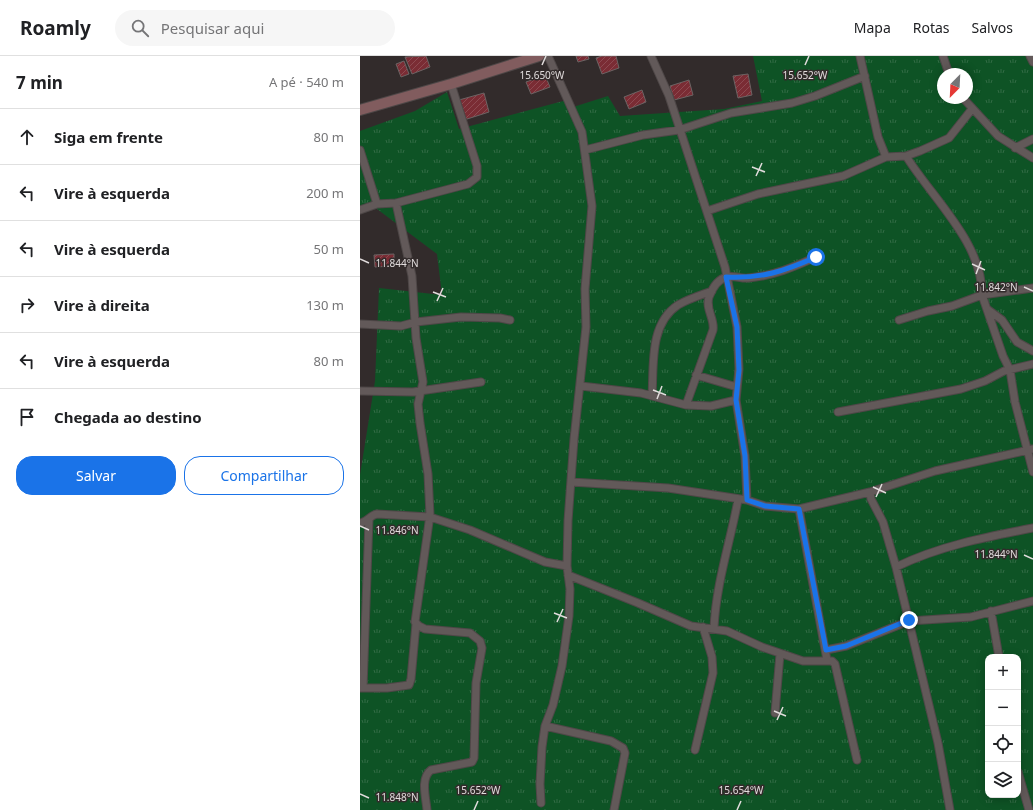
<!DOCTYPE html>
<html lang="pt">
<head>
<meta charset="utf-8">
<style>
	body { margin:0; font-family:"Noto Sans",sans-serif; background:#f6f6f6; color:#202124 }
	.controls { position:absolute; right:12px; bottom:12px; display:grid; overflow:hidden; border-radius:8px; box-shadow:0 2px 10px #0003 }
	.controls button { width:36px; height:36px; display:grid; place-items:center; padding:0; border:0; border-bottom:1px solid #e0e0e0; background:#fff; color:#202124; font:20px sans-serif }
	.compass { position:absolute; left:577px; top:12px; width:36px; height:36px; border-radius:50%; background:#fff; box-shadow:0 2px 10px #0003; rotate:204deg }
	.stop { position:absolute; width:12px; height:12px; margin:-9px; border:3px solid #1a73e8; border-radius:50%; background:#fff }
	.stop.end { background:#1a73e8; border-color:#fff; box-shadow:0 1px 4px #0008 }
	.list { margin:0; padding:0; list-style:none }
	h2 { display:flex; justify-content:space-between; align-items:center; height:52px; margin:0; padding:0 16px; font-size:17px }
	h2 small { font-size:13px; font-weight:400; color:#757577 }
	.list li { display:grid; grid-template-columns:26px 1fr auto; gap:12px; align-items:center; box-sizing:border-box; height:56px; padding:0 16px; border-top:1px solid #e0e0e0 }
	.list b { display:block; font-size:15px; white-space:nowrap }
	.list em { font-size:13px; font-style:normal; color:#757577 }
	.actions { display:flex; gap:8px; padding:12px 16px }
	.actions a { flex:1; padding:9px 0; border:1px solid #1a73e8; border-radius:16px; text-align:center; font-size:14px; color:#1a73e8 }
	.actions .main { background:#1a73e8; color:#fff }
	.icon { flex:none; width:22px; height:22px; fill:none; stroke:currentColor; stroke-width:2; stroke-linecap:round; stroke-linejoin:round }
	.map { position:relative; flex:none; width:673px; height:754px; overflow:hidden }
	header { display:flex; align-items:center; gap:24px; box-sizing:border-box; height:56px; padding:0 20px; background:#fff; border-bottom:1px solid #e0e0e0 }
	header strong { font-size:19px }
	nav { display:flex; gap:22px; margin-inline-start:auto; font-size:14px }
	.search { width:280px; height:36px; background:#f6f6f6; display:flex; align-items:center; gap:10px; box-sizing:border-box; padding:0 14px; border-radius:22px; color:#757577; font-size:15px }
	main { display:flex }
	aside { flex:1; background:#fff }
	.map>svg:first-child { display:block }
	.grass { fill:url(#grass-tufts); fill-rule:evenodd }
	.building { fill:url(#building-hatch); stroke:#6c6363 }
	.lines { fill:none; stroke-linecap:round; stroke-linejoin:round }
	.minor-casing { stroke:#4e4747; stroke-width:9 }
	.secondary-casing { stroke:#4e4747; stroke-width:12 }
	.minor { stroke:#625959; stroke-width:7 }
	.secondary { stroke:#815c5e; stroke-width:10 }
	.route { stroke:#1a73e8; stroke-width:5 }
	.ticks { fill:none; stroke:#e1dcdc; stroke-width:1.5 }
	.ticks-label { font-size:10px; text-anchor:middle; fill:#e1dcdc; stroke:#322b2b; stroke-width:3; stroke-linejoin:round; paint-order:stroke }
</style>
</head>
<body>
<header>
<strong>Roamly</strong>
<div class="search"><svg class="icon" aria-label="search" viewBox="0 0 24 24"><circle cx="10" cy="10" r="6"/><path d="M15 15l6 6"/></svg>Pesquisar aqui</div>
<nav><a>Mapa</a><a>Rotas</a><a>Salvos</a></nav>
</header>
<main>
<aside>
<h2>7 min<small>A pé · 540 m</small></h2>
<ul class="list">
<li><svg class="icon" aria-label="ahead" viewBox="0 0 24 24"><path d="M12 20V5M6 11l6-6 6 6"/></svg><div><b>Siga em frente</b></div><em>80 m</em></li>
<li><svg class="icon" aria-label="left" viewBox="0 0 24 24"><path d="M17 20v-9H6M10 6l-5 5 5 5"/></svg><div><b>Vire à esquerda</b></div><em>200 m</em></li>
<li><svg class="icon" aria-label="left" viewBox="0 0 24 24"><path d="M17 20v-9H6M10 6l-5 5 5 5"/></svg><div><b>Vire à esquerda</b></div><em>50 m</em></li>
<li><svg class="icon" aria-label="right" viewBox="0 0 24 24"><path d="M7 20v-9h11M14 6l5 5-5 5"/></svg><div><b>Vire à direita</b></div><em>130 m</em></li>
<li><svg class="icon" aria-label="left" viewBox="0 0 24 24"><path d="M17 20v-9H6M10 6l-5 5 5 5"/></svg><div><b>Vire à esquerda</b></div><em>80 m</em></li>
<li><svg class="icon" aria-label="arrive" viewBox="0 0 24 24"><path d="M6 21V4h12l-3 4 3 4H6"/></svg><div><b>Chegada ao destino</b></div></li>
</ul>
<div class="actions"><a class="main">Salvar</a><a>Compartilhar</a></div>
</aside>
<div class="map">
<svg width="673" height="754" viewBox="0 0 673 754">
	<defs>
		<pattern id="grass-tufts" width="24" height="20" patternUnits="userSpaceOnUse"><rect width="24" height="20" fill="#0e5325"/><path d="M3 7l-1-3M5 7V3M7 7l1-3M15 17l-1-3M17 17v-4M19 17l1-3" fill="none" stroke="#316b44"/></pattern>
		<pattern id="building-hatch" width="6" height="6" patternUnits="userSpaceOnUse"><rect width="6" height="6" fill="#7a2c34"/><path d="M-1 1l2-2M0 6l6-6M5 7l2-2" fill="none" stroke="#8d4a51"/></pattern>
	</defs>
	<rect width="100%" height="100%" fill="#322b2b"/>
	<path class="grass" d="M393,0h280v754h-673v-335l15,-94 4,-93 63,7 -5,-41 -60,-45 -17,1v-79l55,-20 32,-19 12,37 108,-29 3,8 38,-12 12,20 104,-7 38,-8zM583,18h24v24h-24zM628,601h30v138h-30z"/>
	<path class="building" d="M66,0l4,11 -18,7 -7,-17z
		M216,0h12l1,3 -11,3z
		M242,0h14l3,12 -17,6 -6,-16z
		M44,5l5,13 -8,3 -5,-13z
		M388,18l4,21 -14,3 -5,-22z
		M185,19l5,12 -19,7 -5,-12z
		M329,24l4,15 -19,5 -4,-14z
		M282,34l4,12 -17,7 -5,-12z
		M124,37l5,19 -25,8 -5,-20z
		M34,198v12l-19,1 -1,-12z"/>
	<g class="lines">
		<defs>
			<path id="minor" d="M291,0l18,40 56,171 12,60 2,42 -3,31 9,56 2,44
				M500,0l18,81 8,20
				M583,0l6,18
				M670,0l3,6
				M603,42l35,38 35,22
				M655,92l18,-9
				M0,94l17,54
				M225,94l58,-15 36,-5 52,-17 61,-10 23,-7 50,-20
				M546,100c26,42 77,87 76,139l21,61 7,14 5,32 18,70
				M36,147l16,73 4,62 7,44 -5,22 2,19 8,51 2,41 -15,107 4,4 6,3 45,4 10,8 2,7 -6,35 -2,75 -2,4 -41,8c-11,8 -5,28 -4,40
				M0,154l17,-6 19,-1 72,-19 9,-7v-11l-26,-82
				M347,155l51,-17 85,-18 43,-19 20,-1 14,-5 29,-13 23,-29
				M627,253l15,11 15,22 16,9
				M539,264l29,-9 24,-5 30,-11 51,-7
				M0,268l41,2 15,-4 45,-5 39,1 10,2
				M336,319l41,12
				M221,330l60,7 45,12 27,-75c2,-11 -8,-21 -4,-33 3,-8 9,-18 18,-20 6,-2 15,2 21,1 25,-2 46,-11 68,-21
				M0,335l53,1 68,-10
				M292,340c2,-31 -3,-72 26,-91 10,-6 23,-10 34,-14
				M326,349l25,1 25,-6
				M478,356l123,-23 24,-8 19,-10 29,-7
				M211,426l97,6 79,12 18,6 34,3 28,151
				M439,453l71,-17
				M0,467c8,-1 10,-8 17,-9l53,3 40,13 75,32 22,4
				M536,511c43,-21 90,-30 137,-39
				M208,519l70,28 53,23 36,5 35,16 41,14h29l3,3 22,96
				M631,555l8,46
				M354,572c2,-44 16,-85 24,-128
				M466,594l20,-4 63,-25 62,-4 62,-16
				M0,632h27l22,-3 2,-6 5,-55
				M3,632l6,-169
				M415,657l5,-59
				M185,670l66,15 12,7 2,5 -11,57
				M335,694l18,-77 -1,-16 -9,-30
				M658,716l11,38
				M181,747l-1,-19 2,-37 3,-21 8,-21 9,-39 7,-50 1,-27 -3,-23 1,-45 6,-82 12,-112 -1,-38 7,-83 -10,-74 -34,-76
				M590,754l-12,-67 -42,-176 -13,-45 -12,-23 -1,-7 65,-21 98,-22"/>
			<path id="secondary" d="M0,54l91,-26 88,-28"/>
		</defs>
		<use href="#minor" class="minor-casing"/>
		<use href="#secondary" class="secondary-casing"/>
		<use href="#minor" class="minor"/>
		<use href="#secondary" class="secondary"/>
	</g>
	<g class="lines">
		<path class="route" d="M456,201c-31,14 -55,22 -90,20l11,50 2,43 -3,30 9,56 2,44 18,6 34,3 27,141 20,-4 63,-26"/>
	</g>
	<path class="ticks" d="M182,9l4,-9M445,9l4,-9M392,111l13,5M396,120l6,-13M0,203l9,4M612,208l13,6M616,218l5,-13M664,231l9,4M73,236l13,5M77,245l6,-13M293,334l13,5M297,343l5,-13M513,431l13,6M516,441l6,-13M0,470l9,4M664,499l9,4M194,557l13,5M197,566l6,-13M414,655l12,5M417,664l6,-13M0,738l9,4M114,754l4,-9M377,754l4,-9"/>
	<g class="ticks-label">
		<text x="182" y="23">15.650°W</text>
		<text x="445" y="23">15.652°W</text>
		<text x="37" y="211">11.844°N</text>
		<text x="636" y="235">11.842°N</text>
		<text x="37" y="478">11.846°N</text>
		<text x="636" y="502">11.844°N</text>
		<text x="118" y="738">15.652°W</text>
		<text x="381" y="738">15.654°W</text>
		<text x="37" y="745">11.848°N</text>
	</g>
</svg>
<div class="controls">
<button>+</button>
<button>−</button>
<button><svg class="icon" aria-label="locate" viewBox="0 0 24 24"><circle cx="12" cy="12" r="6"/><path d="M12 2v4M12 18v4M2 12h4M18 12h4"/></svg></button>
<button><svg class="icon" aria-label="layers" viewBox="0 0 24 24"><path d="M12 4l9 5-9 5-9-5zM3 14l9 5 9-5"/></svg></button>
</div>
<svg class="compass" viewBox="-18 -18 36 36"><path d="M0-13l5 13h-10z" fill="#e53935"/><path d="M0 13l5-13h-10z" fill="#757577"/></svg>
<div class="stop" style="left:456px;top:201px"></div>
<div class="stop end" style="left:549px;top:564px"></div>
</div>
</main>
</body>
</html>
